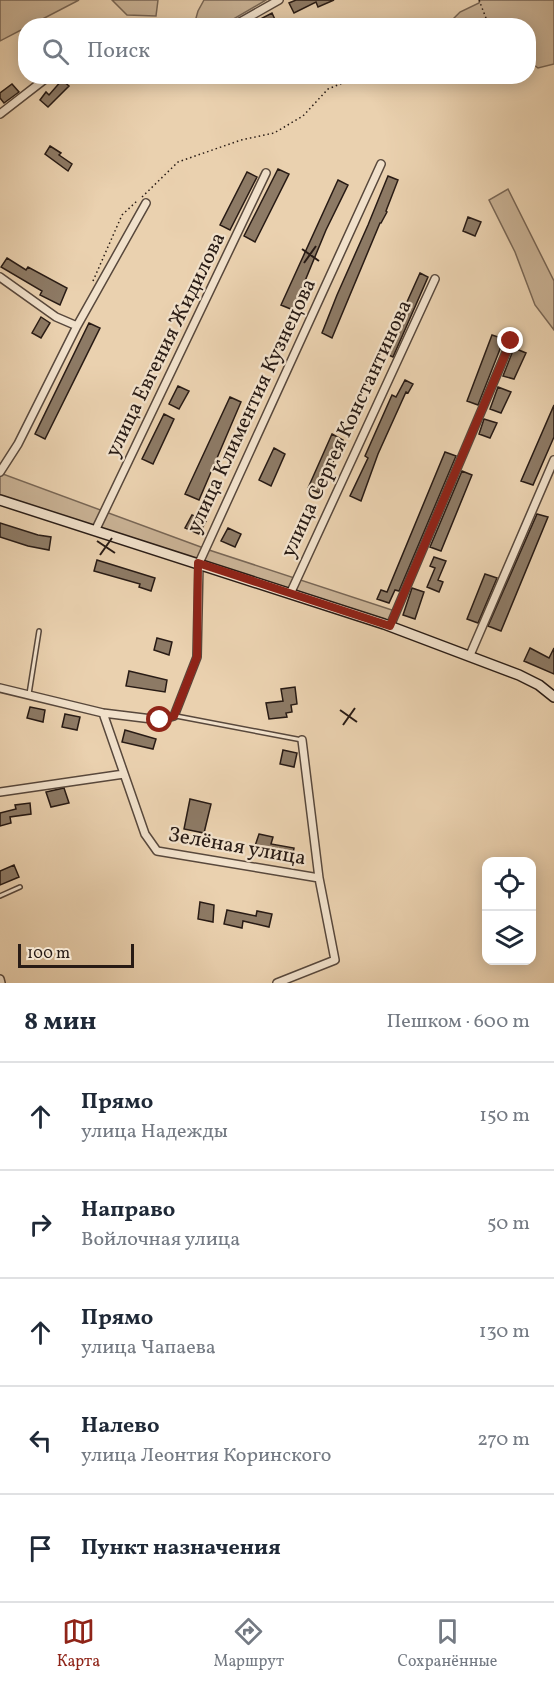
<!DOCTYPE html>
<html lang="ru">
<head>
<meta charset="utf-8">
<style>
	body { margin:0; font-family:Vollkorn,serif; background:#f2f2f3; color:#1f2937 }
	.controls { position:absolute; right:18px; bottom:18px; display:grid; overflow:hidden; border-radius:12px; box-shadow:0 3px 15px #0003 }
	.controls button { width:54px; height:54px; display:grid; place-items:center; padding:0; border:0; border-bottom:2px solid #e0e1e3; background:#fff; color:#1f2937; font:30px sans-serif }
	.scale { position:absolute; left:18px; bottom:15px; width:116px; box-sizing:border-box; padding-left:6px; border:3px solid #281b15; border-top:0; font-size:16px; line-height:21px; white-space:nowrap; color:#281b15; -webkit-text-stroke:4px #f1e1cb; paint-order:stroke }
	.stop { position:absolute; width:18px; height:18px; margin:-14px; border:4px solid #8f2418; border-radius:50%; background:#fff }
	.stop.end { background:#8f2418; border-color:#fff; box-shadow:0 2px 6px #0008 }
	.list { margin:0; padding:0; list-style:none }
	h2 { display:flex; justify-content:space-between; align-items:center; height:78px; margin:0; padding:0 24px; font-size:26px }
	h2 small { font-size:20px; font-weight:400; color:#747a83 }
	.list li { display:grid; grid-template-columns:39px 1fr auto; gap:18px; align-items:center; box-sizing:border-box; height:108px; padding:0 24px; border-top:2px solid #e0e1e3 }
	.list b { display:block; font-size:22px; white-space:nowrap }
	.list p { margin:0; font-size:20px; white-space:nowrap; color:#747a83 }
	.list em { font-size:20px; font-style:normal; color:#747a83 }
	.icon { flex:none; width:33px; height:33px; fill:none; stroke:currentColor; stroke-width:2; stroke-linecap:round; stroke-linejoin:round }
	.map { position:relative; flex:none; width:554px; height:983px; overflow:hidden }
	.search { position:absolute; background:#fff; box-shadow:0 3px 15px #0003; left:18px; right:18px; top:18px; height:66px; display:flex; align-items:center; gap:15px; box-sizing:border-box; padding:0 21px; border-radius:24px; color:#747a83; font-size:22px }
	.sheet { height:618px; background:#fff }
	nav { display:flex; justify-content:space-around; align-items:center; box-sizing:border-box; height:84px; border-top:2px solid #e0e1e3; background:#fff; font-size:16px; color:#747a83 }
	nav a { display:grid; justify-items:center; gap:3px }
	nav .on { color:#8f2418 }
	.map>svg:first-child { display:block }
	.green { fill:#c9b295; stroke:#786655; stroke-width:1.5 }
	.building { fill:#8d7a65; stroke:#281b15; stroke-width:1.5 }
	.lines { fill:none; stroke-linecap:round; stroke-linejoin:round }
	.lane-casing { stroke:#58483c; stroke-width:6 }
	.street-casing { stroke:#58483c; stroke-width:10 }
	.secondary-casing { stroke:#281b15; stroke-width:12 }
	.path { stroke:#281b15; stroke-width:1.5; stroke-dasharray:1.5 3; stroke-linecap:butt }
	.lane { stroke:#f1e1cb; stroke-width:3 }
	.street { stroke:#f1e1cb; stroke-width:7 }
	.secondary { stroke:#f1e1cb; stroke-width:9 }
	.route { stroke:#8f2418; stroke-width:8 }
	.ticks { fill:none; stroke:#281b15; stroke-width:2 }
	.labels { text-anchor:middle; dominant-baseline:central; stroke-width:4.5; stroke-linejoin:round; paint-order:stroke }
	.street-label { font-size:21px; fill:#281b15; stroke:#f1e1cb }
</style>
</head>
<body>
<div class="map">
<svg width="554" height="983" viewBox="0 0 554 983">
	<rect width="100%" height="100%" fill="#ead1af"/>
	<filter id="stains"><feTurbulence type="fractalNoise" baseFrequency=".00333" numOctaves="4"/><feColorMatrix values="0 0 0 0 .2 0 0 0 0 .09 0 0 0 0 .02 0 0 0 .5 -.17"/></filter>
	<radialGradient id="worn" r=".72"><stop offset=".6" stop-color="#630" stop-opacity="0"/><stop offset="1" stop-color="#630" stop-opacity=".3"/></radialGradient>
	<path class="green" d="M0,0h79l-48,25 -5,1 -1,2 -25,13z
		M112,0h46l-2,16 -29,-1z
		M204,0h62l-41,24 -31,1 4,-14z
		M480,0h74v64l-16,4 -9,-7 -1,-35 -85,-1 7,-3 10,-10 19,-9z
		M508,189l46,92v49l-19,-25 -20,-53 -26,-52z
		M0,473l209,77 183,60 -1,11h-9l-382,-126z"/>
	<path class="building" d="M296,0h38l-16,7 -2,-5 -22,11 -5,-10z
		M272,13l6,13h-31z
		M62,80l7,6 -21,21 -8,-7 6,-8 3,3z
		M12,84l7,8 -15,11 -4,-5v-5z
		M50,146l11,7 -2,2 13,9 -4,7 -23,-17z
		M278,169l11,5 -34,68 -11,-6z
		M247,172l10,5 -27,53 -10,-5z
		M388,176l10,4 -12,31 1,1 -6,11h-1l-48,115 -10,-5 15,-38 31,-70z
		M338,180l10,5 -22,45 -33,80 -12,-5z
		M468,217l13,5 -6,14 -12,-5z
		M7,258l19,12 2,-3 39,21 -7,17 -20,-10 2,-4 -41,-24z
		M420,273l8,4 -35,80 -9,-4z
		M41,317l9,6 -9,15 -9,-5z
		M89,323l11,5 -55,111 -10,-5z
		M492,335l12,4 -26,66 -11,-4z
		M514,348l12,5 -12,26 -11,-3z
		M405,380l8,4 -5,9 -2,-1 -28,62 -17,47 -11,-5 18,-38 -3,-2 27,-61 4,2z
		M178,386l11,5 -10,18 -10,-5z
		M498,387l13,5 -10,21 -11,-4z
		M230,397l11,5 -42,98 -14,-6z
		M554,405v32l-21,48 -12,-4z
		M164,414l10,5 -21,45 -11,-5z
		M484,419l13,4 -7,15 -11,-4z
		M332,434l11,6 -24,53 -11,-5z
		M274,448l11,6 -14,32 -12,-6z
		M445,452l11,4 -57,135 -4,-1 -6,13 -12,-4 4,-9 6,2z
		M462,471l10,4 -31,76 -11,-4z
		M537,514l11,3 -47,114 -13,-5z
		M192,515l14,6 -7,13 -14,-6z
		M0,523l38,12 13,2 -2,13 -21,-4 -28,-9z
		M228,528l13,6 -6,13 -14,-6z
		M434,557l12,4 -8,19 5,2 -4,10 -12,-5 8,-19 -5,-2z
		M97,560l58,18 -4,13 -12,-4 1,-3 -46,-13z
		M485,574l12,4 -19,45 -11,-4z
		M412,588l12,4 -9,27 -12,-4z
		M157,638l15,4 -3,13 -15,-5z
		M530,648l19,10 5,-10v26l-30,-13z
		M129,671l38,9 -2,12 -39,-6z
		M295,687l2,17 -6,1 1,7 -6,1 1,4 -18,2 -3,-16 17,-2 -2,-12z
		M30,707l15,3 -2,12 -16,-4z
		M65,714l15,3 -3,13 -15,-3z
		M125,730l31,9 -3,10 -31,-7z
		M283,750l14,3 -3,14 -14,-3z
		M64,788l5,15 -18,4 -5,-15z
		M190,799l21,5 -7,29 -20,-4z
		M30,803l1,11 -21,3 1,6 -11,3v-13l16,-4 -1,-4z
		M259,834l14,3 -2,7 23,4 -2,11 -12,-3 1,-4 -26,-6z
		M14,865l5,12 -19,8v-14z
		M200,902l14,3 -1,17 -15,-3z
		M227,910l29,6 1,-5 15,3 -3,13 -26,-6 -1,7 -18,-4z"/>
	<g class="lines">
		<defs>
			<path id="lane" d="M29,694l10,-63
				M176,716l126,24
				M0,896l20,-9"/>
			<path id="street" d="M124,26l11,-3 14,3
				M233,26l46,-26
				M0,114l49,-38
				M0,277l56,40 21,9
				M0,472l18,-28 59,-118 69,-123
				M95,531l171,-358
				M290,594l145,-315
				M390,626l121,-285
				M470,655l84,-195
				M0,688l103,25 57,7 14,-4 23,-59 2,-94 182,-399
				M103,713l42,121 12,17 162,27 -17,-138
				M0,792l124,-18
				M0,979l1,4
				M277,983l58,-23 -16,-82"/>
			<path id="secondary" d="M0,500l384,124 135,51 20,10 15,12"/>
		</defs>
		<use href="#lane" class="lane-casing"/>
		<use href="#street" class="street-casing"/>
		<use href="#secondary" class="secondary-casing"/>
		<path class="path" d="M479,0l10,26
			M142,197l36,-35 63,-22 33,-7 29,-17 25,-27 17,-7 24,-6
			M93,281l29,-66 16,-15"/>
		<use href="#lane" class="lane"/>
		<use href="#street" class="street"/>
		<use href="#secondary" class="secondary"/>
	</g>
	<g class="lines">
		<path class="route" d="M160,720l14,-4 23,-59 1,-94 192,63 121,-285"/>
	</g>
	<path class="ticks" d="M302,249l17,12M304,263l12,-17M97,541l18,12M100,555l12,-17M340,710l17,12M343,725l12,-17"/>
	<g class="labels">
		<g class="street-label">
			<text transform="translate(166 345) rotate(-64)">улица Евгения Жидилова</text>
			<text transform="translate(252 406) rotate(-65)">улица Климентия Кузнецова</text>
			<text transform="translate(347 429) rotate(-65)">улица Сергея Константинова</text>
			<text transform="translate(237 847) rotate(10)">Зелёная улица</text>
		</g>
	</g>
	<rect width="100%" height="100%" filter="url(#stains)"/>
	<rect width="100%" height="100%" fill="url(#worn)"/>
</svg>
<div class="controls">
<button><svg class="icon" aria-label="locate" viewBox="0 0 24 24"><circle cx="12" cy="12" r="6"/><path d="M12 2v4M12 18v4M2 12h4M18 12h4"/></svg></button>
<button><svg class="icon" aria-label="layers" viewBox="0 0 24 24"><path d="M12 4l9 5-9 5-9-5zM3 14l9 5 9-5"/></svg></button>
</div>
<div class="scale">100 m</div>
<div class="stop" style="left:160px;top:720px"></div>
<div class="stop end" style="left:511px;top:341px"></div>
<div class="search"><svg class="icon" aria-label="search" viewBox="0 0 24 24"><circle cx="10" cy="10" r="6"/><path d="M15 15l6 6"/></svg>Поиск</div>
</div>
<section class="sheet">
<h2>8 мин<small>Пешком · 600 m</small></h2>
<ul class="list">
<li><svg class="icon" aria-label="ahead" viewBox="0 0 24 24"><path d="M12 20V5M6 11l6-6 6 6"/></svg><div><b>Прямо</b><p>улица Надежды</p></div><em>150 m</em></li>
<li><svg class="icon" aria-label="right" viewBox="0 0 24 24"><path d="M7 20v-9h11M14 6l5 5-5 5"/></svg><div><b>Направо</b><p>Войлочная улица</p></div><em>50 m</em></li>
<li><svg class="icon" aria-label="ahead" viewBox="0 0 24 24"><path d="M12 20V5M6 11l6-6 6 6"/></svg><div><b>Прямо</b><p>улица Чапаева</p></div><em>130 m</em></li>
<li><svg class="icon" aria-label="left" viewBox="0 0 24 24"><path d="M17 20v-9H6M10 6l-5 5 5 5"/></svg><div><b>Налево</b><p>улица Леонтия Коринского</p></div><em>270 m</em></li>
<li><svg class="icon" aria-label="arrive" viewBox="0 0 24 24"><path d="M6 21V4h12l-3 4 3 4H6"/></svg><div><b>Пункт назначения</b></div></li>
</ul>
</section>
<nav>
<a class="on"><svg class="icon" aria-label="map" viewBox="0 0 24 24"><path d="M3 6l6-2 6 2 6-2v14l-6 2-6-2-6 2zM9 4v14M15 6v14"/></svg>Карта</a>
<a><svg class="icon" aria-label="directions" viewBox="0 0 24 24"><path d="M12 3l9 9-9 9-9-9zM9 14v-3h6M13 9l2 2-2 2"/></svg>Маршрут</a>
<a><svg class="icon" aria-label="saved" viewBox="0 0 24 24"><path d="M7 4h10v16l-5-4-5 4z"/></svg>Сохранённые</a>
</nav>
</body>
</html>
